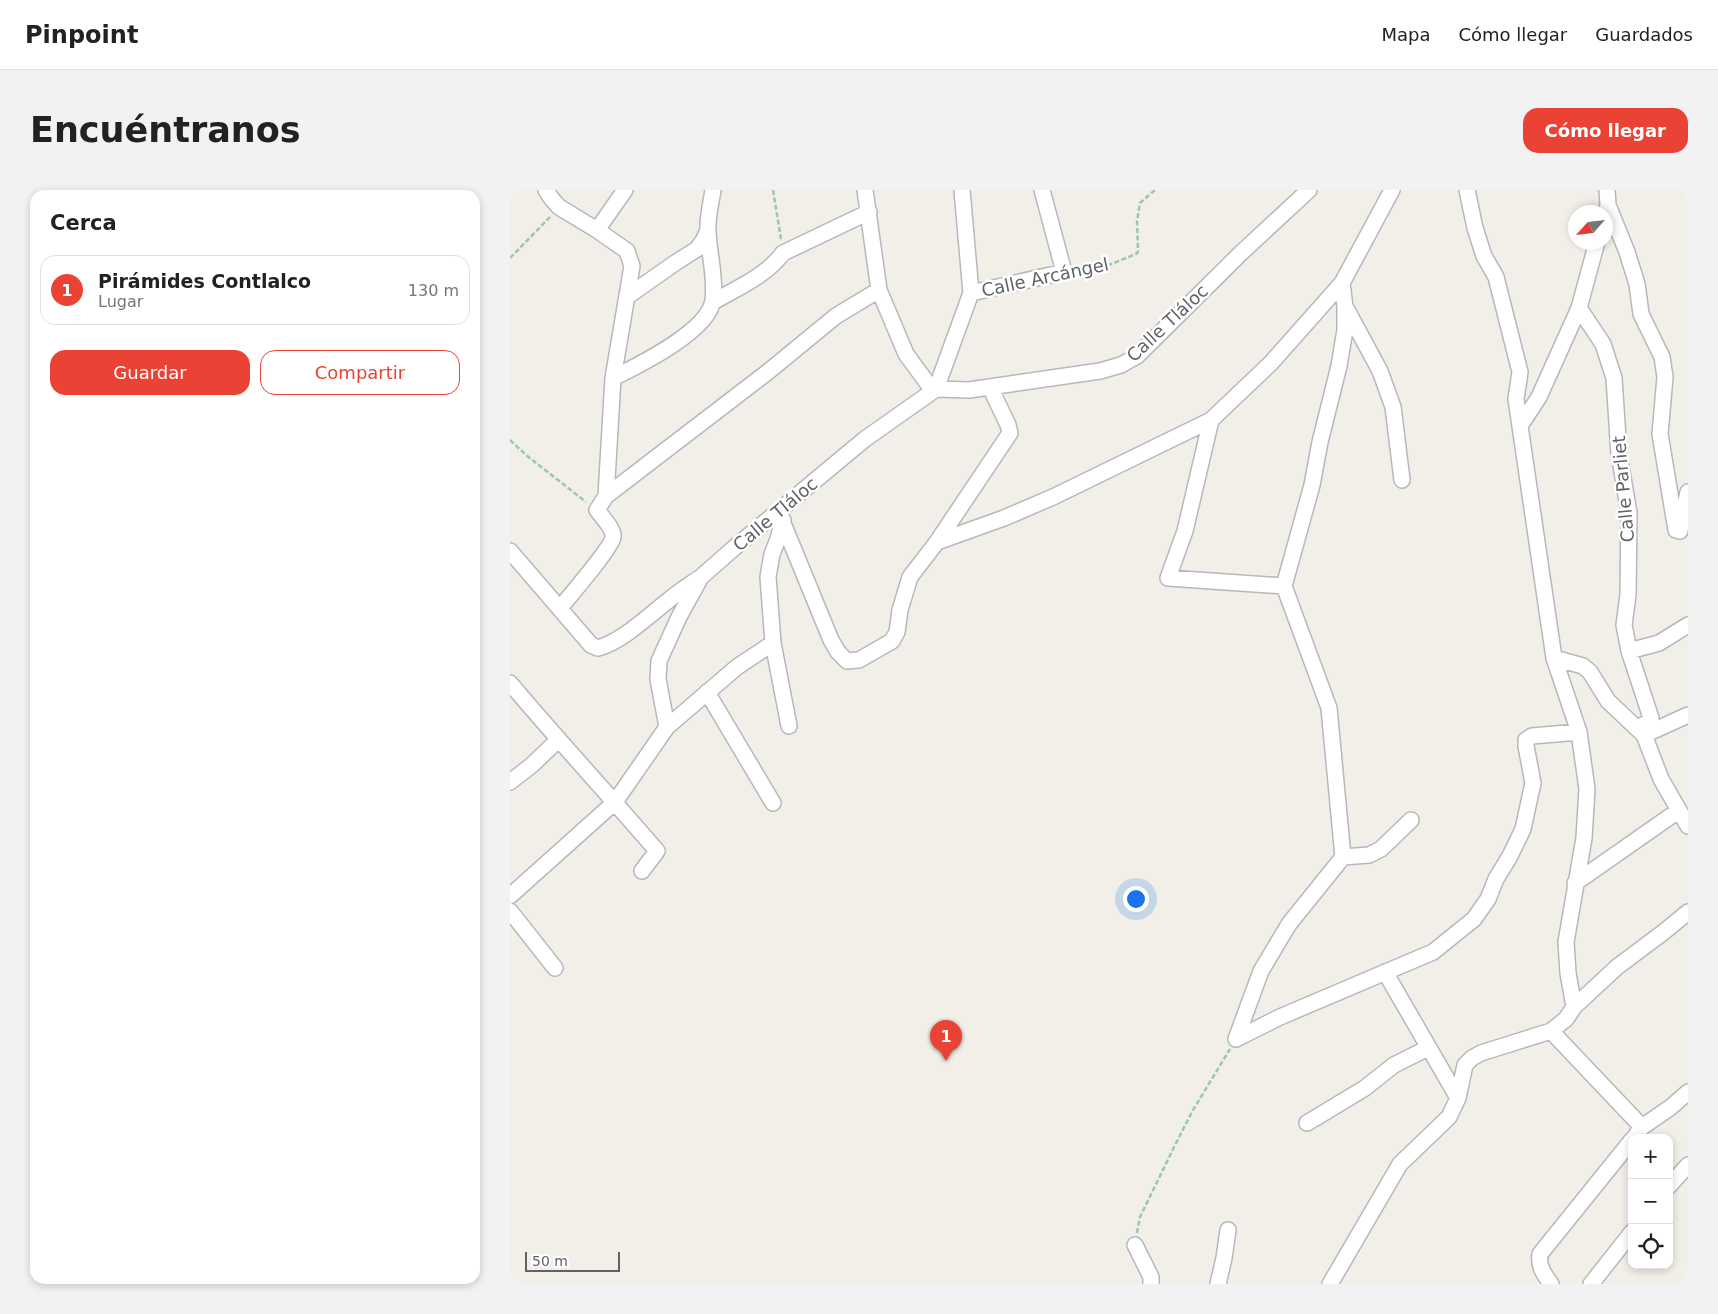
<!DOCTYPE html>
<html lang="es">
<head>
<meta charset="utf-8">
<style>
	body { margin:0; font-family:"DejaVu Sans",sans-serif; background:#f2f2f2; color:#222 }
	.controls { position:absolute; right:15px; bottom:15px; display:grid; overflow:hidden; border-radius:10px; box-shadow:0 2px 8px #0003 }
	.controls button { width:45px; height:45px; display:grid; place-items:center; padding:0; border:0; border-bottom:1px solid #e0e0e0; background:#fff; color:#222; font:25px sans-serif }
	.compass { position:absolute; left:1058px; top:15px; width:45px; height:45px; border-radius:50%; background:#fff; box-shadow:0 2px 8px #0003; rotate:243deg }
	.scale { position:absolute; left:15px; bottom:12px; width:95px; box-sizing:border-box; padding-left:5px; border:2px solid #5f6368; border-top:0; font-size:14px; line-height:18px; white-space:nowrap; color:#5f6368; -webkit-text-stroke:4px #fff; paint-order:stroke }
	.you { position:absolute; left:625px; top:708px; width:18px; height:18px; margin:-12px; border:4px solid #fff; border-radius:50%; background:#1a73e8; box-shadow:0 0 0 8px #1a73e833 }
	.badge { display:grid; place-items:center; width:32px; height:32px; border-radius:50%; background:#ea4335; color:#fff; font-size:16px; font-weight:700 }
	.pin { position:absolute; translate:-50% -41px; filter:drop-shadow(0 1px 2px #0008) }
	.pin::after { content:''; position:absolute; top:26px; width:18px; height:15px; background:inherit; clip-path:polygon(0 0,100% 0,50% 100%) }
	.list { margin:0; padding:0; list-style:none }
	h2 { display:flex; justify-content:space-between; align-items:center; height:65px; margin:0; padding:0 20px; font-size:21px }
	h2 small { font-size:16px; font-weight:400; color:#767676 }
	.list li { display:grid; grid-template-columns:32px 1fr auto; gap:15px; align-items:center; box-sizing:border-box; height:70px; margin:0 10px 10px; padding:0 10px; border:1px solid #e0e0e0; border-radius:15px }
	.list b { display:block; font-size:19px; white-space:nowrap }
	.list p { margin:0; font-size:16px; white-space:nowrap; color:#767676 }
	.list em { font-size:16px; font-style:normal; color:#767676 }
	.actions { display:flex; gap:10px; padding:15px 20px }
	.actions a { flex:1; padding:11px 0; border:1px solid #ea4335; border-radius:15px; text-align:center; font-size:18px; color:#ea4335 }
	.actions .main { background:#ea4335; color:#fff }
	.icon { flex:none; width:28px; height:28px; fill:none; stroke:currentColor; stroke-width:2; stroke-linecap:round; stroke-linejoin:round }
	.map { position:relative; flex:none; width:1178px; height:1094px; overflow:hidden; border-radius:15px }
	header { display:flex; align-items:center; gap:30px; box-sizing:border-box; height:70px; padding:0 25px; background:#fff; border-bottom:1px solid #e0e0e0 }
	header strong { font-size:24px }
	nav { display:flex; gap:28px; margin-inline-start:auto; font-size:18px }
	.intro { display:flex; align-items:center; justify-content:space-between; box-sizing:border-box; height:120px; padding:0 30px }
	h1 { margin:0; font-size:35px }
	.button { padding:12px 22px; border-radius:15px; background:#ea4335; color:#fff; font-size:18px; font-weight:700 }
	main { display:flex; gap:30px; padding:0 30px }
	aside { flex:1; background:#fff; border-radius:15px; box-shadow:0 2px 8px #0003 }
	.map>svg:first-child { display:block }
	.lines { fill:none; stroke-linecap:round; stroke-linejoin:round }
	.minor-casing { stroke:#b5b8bc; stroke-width:18 }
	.path { stroke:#9cc7a9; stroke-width:2.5; stroke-dasharray:5 2.5; stroke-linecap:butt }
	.minor { stroke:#fff; stroke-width:15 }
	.labels { text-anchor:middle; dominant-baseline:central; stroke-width:5; stroke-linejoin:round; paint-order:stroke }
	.street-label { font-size:18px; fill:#5f6368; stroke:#fff }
</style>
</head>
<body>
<header>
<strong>Pinpoint</strong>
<nav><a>Mapa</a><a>Cómo llegar</a><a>Guardados</a></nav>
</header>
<div class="intro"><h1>Encuéntranos</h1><a class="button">Cómo llegar</a></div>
<main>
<aside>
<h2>Cerca<small></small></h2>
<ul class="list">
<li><span class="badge">1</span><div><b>Pirámides Contlalco</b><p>Lugar</p></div><em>130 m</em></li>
</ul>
<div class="actions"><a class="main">Guardar</a><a>Compartir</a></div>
</aside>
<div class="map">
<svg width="1178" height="1094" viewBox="0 0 1178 1094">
	<rect width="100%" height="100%" fill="#f1efe8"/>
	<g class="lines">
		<defs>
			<path id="minor" d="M36,0l5,8 8,9 38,23 30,21 5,15 -19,112 -7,118
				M355,0l14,100 27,64 22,30 8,5 35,-96 -9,-103
				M957,0l8,38 9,28 12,21 24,95 -4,27 38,259 25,74 8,57 -3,49 -18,104 2,31 6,34
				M1098,15l19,47 10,32 4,30 21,43 3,20 -5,57 16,96 4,1
				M1096,23l2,-8 -1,-15
				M87,40l28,-40
				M461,103l93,-21 -22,-82
				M118,106l47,-33 22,-14 6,-8 5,-11
				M203,112c24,-14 53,-26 70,-49l86,-41
				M1069,118l24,36 11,34 5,76 10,59 -1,82 -4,30 5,26 22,67 -1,3 -12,7
				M837,120l33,61 13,36 9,73
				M103,188c26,-13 96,-47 100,-78 3,-23 -4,-45 -5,-68 -1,-14 3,-29 5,-42
				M1010,236l19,-29 40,-89 18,-66
				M268,321l53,129 7,12 9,9 12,-1 33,-19 5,-9 3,-22 10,-33 27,-35 67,-24 49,-21 158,-77
				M273,330l-5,19 -6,15 -4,23 5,66 16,83
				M1170,340l8,-38
				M427,352l73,-109 -2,-8 -18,-38
				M0,361l81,94 7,3c25,-7 50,-32 71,-48 9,-8 19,-14 29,-21
				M774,396l-116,-8 17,-47 26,-111 60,-57 71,-80 50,-93
				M50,418c9,-11 52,-61 53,-71 1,-8 -11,-20 -16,-27l9,-14 163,-125 67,-55 43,-26
				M1119,461l30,-8 29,-18
				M1044,468l29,8 7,6 18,29 36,34 17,44 27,47
				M0,493c48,57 98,111 147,168l-15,20
				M197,502l66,111
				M157,537l70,-60 36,-24
				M1134,545l44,-20
				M0,592l22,-17 26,-25
				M833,667l26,-2 12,-6 30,-29
				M1065,693l103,-72
				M0,706l105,-94 52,-75 -9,-48 1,-18 20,-44 22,-40 33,-29 131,-109 71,-50 33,1 131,-19 21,-6 16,-9 104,-103 68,-63
				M0,721l45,57
				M875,782l73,126
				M1041,841l91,96
				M726,849l25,-68 28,-47 54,-67 -14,-149 -45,-122 28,-101 8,-43 19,-76 6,-36v-23l-3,-24
				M726,849l44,-22 153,-65 41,-33 14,-20 8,-20 14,-23 13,-27 10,-46 -7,-37v-6l6,-4 47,-4
				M797,933l58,-35 29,-23 34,-17
				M1126,945l6,-8 29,-20 17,-15
				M1159,996l19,-21
				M625,1055l16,32v7
				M708,1094l6,-26 4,-28
				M820,1094l70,-120 49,-47 9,-19 7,-33 7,-7 9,-5 70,-22 15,-12 8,-12 43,-40 48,-36 23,-19
				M1041,1094c-7,-10 -13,-17 -11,-30l92,-114
				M1081,1094l41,-52"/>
		</defs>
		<use href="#minor" class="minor-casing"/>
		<path class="path" d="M263,0l8,49
			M0,68l40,-41
			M568,80l26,-3 32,-13 2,-2 -1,-31 3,-18 15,-13
			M0,250l16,15 60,47
			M627,1043l3,-16 34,-70 19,-37 37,-61"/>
		<use href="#minor" class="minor"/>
	</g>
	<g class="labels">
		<g class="street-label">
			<text transform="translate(535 87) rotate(-12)">Calle Arcángel</text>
			<text transform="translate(657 133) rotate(-43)">Calle Tláloc</text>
			<text transform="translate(1113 299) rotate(-95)">Calle Parliet</text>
			<text transform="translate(265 324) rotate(-40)">Calle Tláloc</text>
		</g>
	</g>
</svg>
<div class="controls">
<button>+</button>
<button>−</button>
<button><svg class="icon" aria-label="locate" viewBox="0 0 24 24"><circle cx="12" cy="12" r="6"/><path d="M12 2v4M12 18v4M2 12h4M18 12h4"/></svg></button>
</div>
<svg class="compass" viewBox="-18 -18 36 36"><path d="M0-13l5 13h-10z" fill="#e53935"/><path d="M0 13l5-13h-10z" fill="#767676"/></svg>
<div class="scale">50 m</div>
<div class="you"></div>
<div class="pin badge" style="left:436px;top:871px">1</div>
</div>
</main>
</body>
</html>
